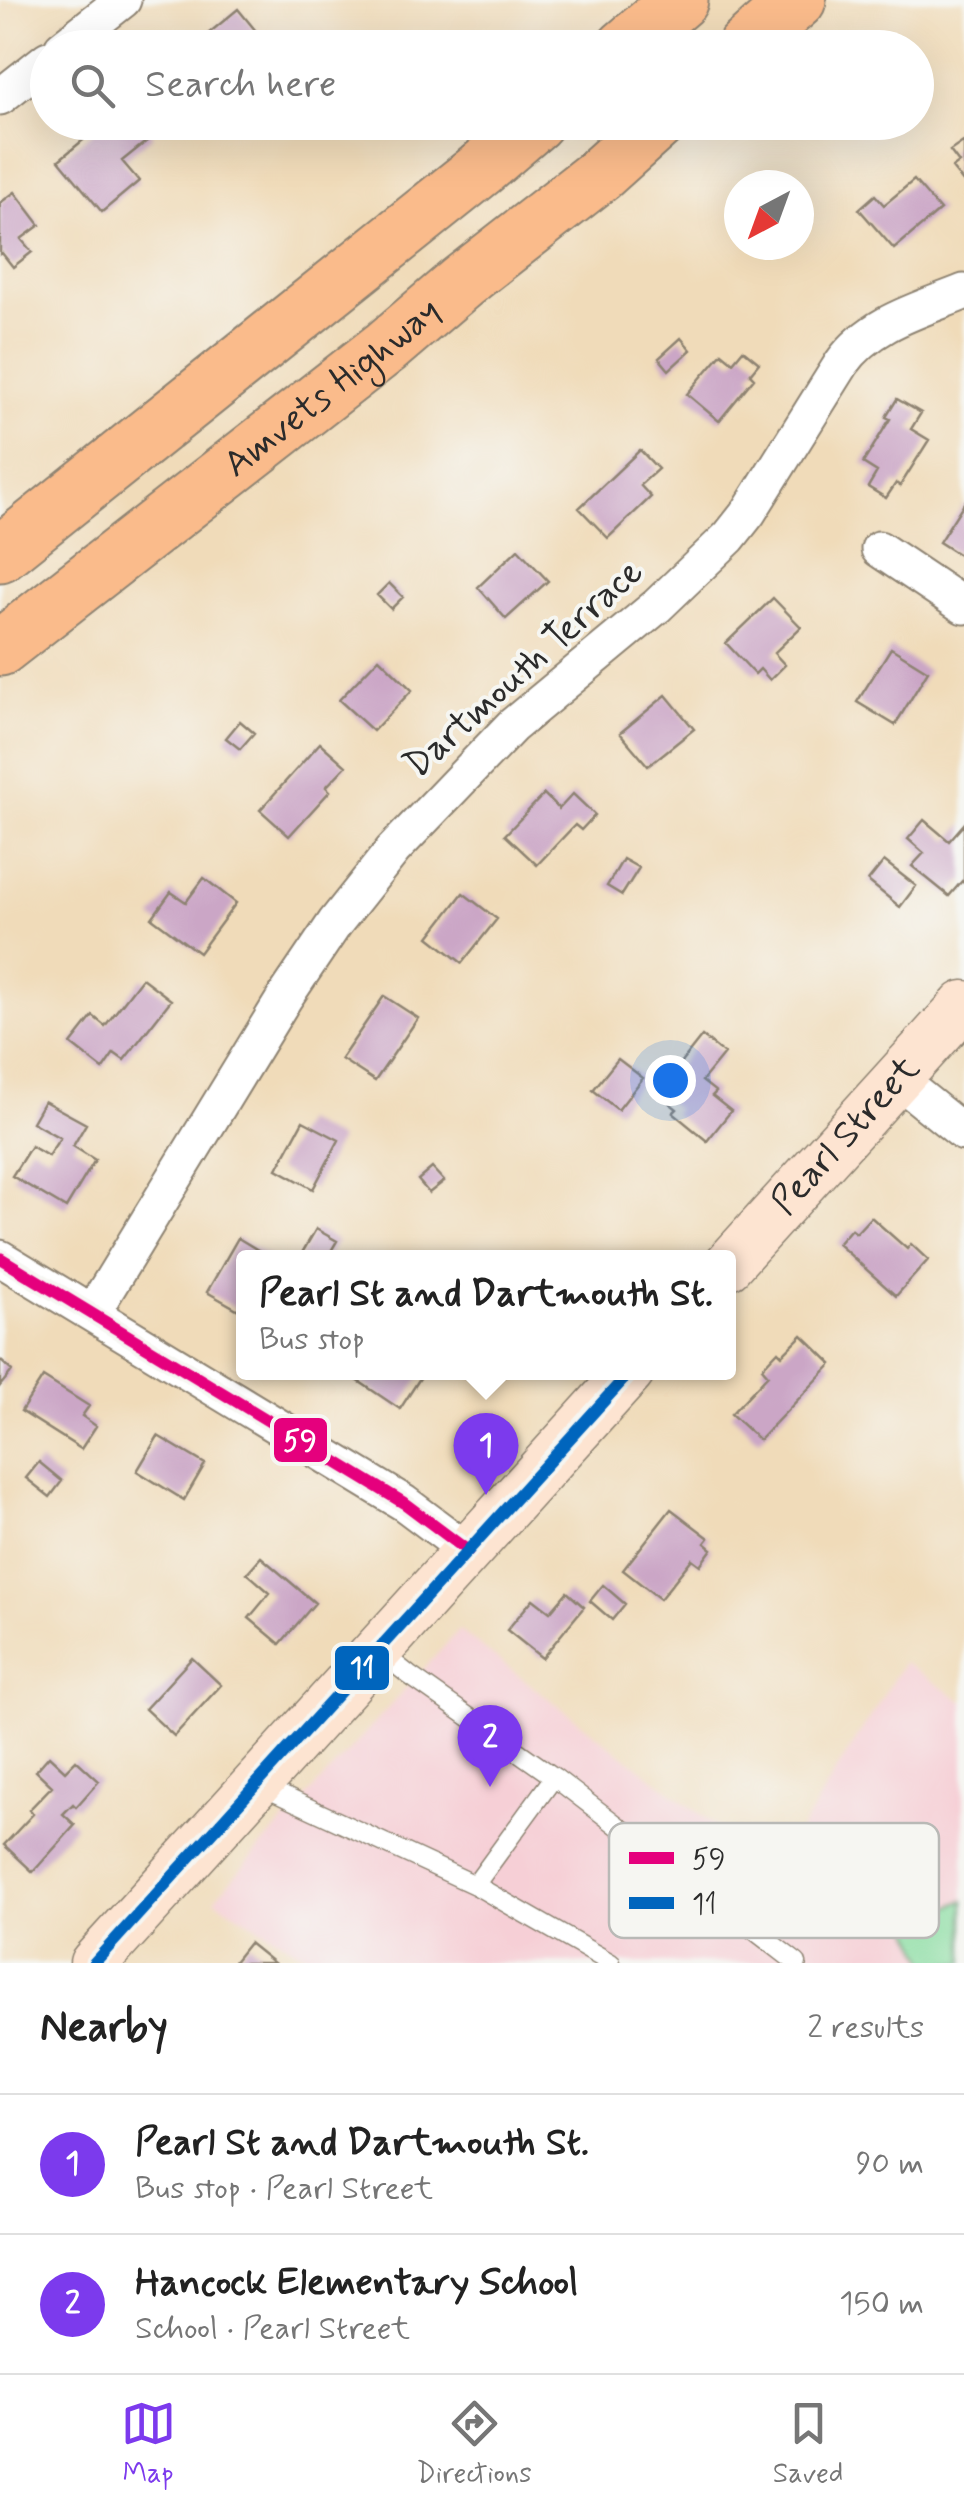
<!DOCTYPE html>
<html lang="en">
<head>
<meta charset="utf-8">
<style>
	body { margin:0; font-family:Mynerve,sans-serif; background:#f6f6f6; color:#222 }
	.compass { position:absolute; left:724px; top:170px; width:90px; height:90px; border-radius:50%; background:#fff; box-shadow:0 10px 40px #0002; rotate:221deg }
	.you { position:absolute; left:670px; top:1080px; width:35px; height:35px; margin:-25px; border:8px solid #fff; border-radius:50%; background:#1a73e8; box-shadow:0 0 0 15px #1a73e833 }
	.badge { display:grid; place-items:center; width:65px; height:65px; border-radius:50%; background:#7c3aed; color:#fff; font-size:32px; font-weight:700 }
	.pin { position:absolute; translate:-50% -82px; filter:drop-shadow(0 2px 5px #0008) }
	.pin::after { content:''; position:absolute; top:52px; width:35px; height:30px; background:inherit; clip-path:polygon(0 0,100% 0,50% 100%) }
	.popup { position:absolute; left:236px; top:1250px; width:500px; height:130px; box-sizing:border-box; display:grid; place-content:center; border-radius:10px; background:#fff; filter:drop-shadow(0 2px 8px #0005); font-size:32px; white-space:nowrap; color:#767676 }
	.popup b { font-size:38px; color:#222 }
	.popup::after { content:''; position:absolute; left:50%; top:100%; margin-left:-20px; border:20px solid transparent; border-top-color:#fff }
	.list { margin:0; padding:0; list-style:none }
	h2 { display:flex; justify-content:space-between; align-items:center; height:130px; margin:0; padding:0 40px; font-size:42px }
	h2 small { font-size:32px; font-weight:400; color:#767676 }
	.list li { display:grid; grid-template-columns:65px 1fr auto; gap:30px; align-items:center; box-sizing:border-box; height:140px; padding:0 40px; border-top:2px solid #e0e0e0 }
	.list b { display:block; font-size:38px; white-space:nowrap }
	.list p { margin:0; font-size:32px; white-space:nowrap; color:#767676 }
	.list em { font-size:32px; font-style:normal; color:#767676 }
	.icon { flex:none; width:55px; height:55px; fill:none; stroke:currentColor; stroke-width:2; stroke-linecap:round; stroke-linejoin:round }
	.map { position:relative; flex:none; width:964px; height:1963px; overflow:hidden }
	.search { position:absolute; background:#fff; box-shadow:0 10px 40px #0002; left:30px; right:30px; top:30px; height:110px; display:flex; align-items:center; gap:25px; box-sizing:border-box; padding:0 35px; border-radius:55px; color:#767676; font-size:38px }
	.sheet { height:410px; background:#fff }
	nav { display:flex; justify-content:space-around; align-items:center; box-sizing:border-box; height:140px; border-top:2px solid #e0e0e0; background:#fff; font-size:28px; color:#767676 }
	nav a { display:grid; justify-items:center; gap:5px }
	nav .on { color:#7c3aed }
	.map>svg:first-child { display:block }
	.built { fill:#f6cfd6 }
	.green { fill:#85dc9f; stroke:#588465; stroke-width:2.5 }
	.building { fill:#cba6c6 }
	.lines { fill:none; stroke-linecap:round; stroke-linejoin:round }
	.lane-casing { stroke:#8e8372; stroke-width:21 }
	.street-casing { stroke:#8e8372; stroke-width:39 }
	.secondary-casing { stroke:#8e8372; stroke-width:51 }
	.highway-casing { stroke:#8e8372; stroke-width:59 }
	.lane { stroke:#fff; stroke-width:18 }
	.street { stroke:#fff; stroke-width:35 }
	.secondary { stroke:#fde4d1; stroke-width:48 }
	.highway { stroke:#fabb8b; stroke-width:55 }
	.bus-1-casing { stroke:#f6f6f2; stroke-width:20 }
	.bus-2-casing { stroke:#f6f6f2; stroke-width:20 }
	.bus-1 { stroke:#e5007d; stroke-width:12 }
	.bus-2 { stroke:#0065bd; stroke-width:12 }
	.labels { text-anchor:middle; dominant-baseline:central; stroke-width:8; stroke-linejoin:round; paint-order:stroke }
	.street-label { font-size:38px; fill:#2b2b2b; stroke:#f6f6f2 }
	.key { fill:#f6f6f2; stroke:#b9b9b6; stroke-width:2.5 }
	.key-label { font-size:28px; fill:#2b2b2b }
	.line-badge { stroke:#f6f6f2; stroke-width:4 }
	.badge-label { font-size:28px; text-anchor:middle; font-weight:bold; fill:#fff }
</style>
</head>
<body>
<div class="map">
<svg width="964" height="1963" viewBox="0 0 964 1963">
	<rect width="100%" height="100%" fill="#f6f6f2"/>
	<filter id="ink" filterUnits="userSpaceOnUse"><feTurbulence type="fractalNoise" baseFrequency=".01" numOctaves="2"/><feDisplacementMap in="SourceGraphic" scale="20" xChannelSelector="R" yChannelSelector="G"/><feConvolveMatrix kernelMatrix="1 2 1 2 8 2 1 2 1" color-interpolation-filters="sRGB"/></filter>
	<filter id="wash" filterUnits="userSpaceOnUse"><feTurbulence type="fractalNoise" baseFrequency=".0048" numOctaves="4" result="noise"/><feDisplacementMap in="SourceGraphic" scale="40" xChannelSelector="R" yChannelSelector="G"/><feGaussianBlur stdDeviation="2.25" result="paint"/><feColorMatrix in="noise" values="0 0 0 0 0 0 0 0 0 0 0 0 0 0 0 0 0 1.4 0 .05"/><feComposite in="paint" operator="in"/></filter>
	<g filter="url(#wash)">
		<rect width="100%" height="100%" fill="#f0dbb9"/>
		<path class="built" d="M459,1630l316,241 129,-209 60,40v261h-646l-104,-64z"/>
		<path class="green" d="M964,1900v63h-36l-19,-37z"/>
		<g id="blocks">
			<path class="building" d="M238,9l27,33 -7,6h-67z
				M105,122h37l11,14 -31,25 17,20 -37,31 -43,-52z
				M963,142l1,1v40l-12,-15 7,-5 -9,-12z
				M914,180l26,30 -46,39 -35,-40 16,-14 9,10z
				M15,192l25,33 -19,14 11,13 -19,15 -11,-14 -2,1v-51z
				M681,338l10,12 -22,20 -10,-12z
				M743,350l16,13 -9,11 4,4 -35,43 -32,-27 35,-41 11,9z
				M897,399l24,14 -10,16 18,11 -29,46 -4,-3 -10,15 -18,-11 9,-15 -14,-9 27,-44 -4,-2z
				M640,450l18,19 -18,16 11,12 -43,41 -29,-30z
				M964,503v55l-25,-16z
				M518,549l30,32 -42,38 -28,-32z
				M389,583l14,14 -12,12 -14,-14z
				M773,598l28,29 -27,26 11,12 -15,15 -10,-11 -5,5 -29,-31z
				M891,648l37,23 -33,54 -38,-23z
				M379,658l33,32 -39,41 -34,-31z
				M666,695l28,34 -46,37 -28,-33z
				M240,721l14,12 -14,16 -14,-11z
				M320,743l26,23 -20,21 4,4 -41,45 -29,-26z
				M544,794l15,15 14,-15 22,21 -14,15 -6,-5 -38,40 -32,-30z
				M924,820l25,21 15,-17v59l-2,-2 -13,15 -37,-30 12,-13 -16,-14z
				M623,859l16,9 -17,27 -15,-9z
				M884,861l32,25 -16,21 -32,-26z
				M204,878l32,25 -37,50 -47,-35 19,-26 15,10z
				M463,893l34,26 -35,44 -33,-26z
				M142,978l29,22 -47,60 -10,-7 -11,16 -32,-25 22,-28 12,10z
				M384,996l34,22 -43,63 -34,-22z
				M702,1036l22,18 -22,27 14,11 -4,4 19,15 -24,30 -34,-28 4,-4 -20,-16z
				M618,1059l25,19 -25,32 -25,-20z
				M44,1101l42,23 -13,22 22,14 -29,48 -54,-32 19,-30 17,10 12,-18 -28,-16z
				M303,1121l36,19 -26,49 -36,-20z
				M432,1168l12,13 -15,12 -11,-13z
				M871,1217l36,32 4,-5 17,16 -32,36 -58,-52 13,-15 5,4z
				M316,1229l21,12 -10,17h-28z
				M238,1238l33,20h-27v55l-37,-21z
				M802,1335l30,29 -73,76 -28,-26 37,-39 -6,-7 16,-17 4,4z
				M0,1360l12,11 -12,15z
				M345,1372h79l-24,37z
				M43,1377l46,29 -7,10 14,10 -15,23 -60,-38z
				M158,1436l47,28 -21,36 -47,-29z
				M39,1462l23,19 -12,16 -24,-19z
				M671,1509l38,29 -4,5 7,6 -12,16 -8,-6 -32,40 -37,-29z
				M261,1557l54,46 -35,41 -31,-26 21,-25 -23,-20z
				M603,1585l22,19 -13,16 -22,-19z
				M567,1592l17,15 -42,51 -35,-28 26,-31 17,13z
				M192,1658l29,27 -47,51 -29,-27z
				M49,1756l16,15 11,-11 23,21 -23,26 -3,-3 -10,10 12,11 -42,47 -29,-27 29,-31 -4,-4 23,-24 -16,-15z
				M249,1943l25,20h-41z"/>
		</g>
	</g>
	<g filter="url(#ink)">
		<use href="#blocks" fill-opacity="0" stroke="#8e8372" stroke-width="2.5"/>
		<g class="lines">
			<defs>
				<path id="lane" d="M380,1652l29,23 145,102 243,186
					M257,1784l218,101 136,78
					M475,1885l79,-108"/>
				<path id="street" d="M62,48l61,-48
					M0,97l48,-38
					M879,549l85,57
					M897,1079l67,54
					M0,1258l404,245 64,48
					M92,1313l193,-316 50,-74 58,-73 119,-124 145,-120 72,-69 19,-24 94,-150c29,-41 78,-53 122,-71"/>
				<g id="secondary">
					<path id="s1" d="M728,1265l236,-260"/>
					<path d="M94,1963l536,-591"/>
				</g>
				<g id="highway">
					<path d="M624,48l56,-48"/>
					<path d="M744,48l54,-48"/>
					<path d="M0,554l480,-384 56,-48"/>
					<path id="s2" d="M0,648l386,-301 76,-65 137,-107 59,-53"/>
				</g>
			</defs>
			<use href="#lane" class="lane-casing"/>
			<use href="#street" class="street-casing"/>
			<use href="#secondary" class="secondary-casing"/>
			<use href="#highway" class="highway-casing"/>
			<use href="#lane" class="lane"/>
			<use href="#street" class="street"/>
			<use href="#secondary" class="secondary"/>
			<use href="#highway" class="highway"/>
			<defs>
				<path id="bus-1" d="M0,1258l404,245 64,48"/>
				<path id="bus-2" d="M94,1963l536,-591"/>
			</defs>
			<use href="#bus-1" class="bus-1-casing"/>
			<use href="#bus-2" class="bus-2-casing"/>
			<use href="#bus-1" class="bus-1"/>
			<use href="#bus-2" class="bus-2"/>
		</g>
	</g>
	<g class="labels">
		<g class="street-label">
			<text stroke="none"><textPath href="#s2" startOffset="422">Amvets Highway</textPath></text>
			<text transform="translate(524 669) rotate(-42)">Dartmouth Terrace</text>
			<text stroke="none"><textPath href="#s1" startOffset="175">Pearl Street</textPath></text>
		</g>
	</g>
	<rect x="609" y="1823" width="330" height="115" rx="15" class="key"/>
	<rect x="629" y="1852" width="45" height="12" fill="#e5007d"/>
	<rect x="629" y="1897" width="45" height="12" fill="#0065bd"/>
	<g class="key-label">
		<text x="692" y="1868">59</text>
		<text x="692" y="1913">11</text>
	</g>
	<g class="line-badge">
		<rect x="272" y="1416" width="57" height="48" rx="10" fill="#e5007d"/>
		<rect x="333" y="1644" width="58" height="48" rx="10" fill="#0065bd"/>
	</g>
	<g class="badge-label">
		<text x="300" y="1450">59</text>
		<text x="362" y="1677">11</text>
	</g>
</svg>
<svg class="compass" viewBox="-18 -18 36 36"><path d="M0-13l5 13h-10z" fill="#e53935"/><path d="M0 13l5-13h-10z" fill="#767676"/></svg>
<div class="you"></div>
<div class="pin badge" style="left:486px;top:1495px">1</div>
<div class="popup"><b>Pearl St and Dartmouth St.</b>Bus stop</div>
<div class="pin badge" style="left:490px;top:1787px">2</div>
<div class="search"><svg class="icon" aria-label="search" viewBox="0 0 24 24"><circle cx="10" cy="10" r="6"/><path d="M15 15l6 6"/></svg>Search here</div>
</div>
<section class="sheet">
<h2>Nearby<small>2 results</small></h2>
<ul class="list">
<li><span class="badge">1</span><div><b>Pearl St and Dartmouth St.</b><p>Bus stop · Pearl Street</p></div><em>90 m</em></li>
<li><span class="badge">2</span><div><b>Hancock Elementary School</b><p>School · Pearl Street</p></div><em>150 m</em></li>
</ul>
</section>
<nav>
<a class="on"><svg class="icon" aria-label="map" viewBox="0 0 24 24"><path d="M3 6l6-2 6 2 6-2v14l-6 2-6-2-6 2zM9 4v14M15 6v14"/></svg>Map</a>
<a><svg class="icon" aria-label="directions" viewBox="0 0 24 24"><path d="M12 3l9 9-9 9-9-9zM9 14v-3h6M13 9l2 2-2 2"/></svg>Directions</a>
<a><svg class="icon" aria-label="saved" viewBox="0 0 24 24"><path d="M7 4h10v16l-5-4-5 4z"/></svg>Saved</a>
</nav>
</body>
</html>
